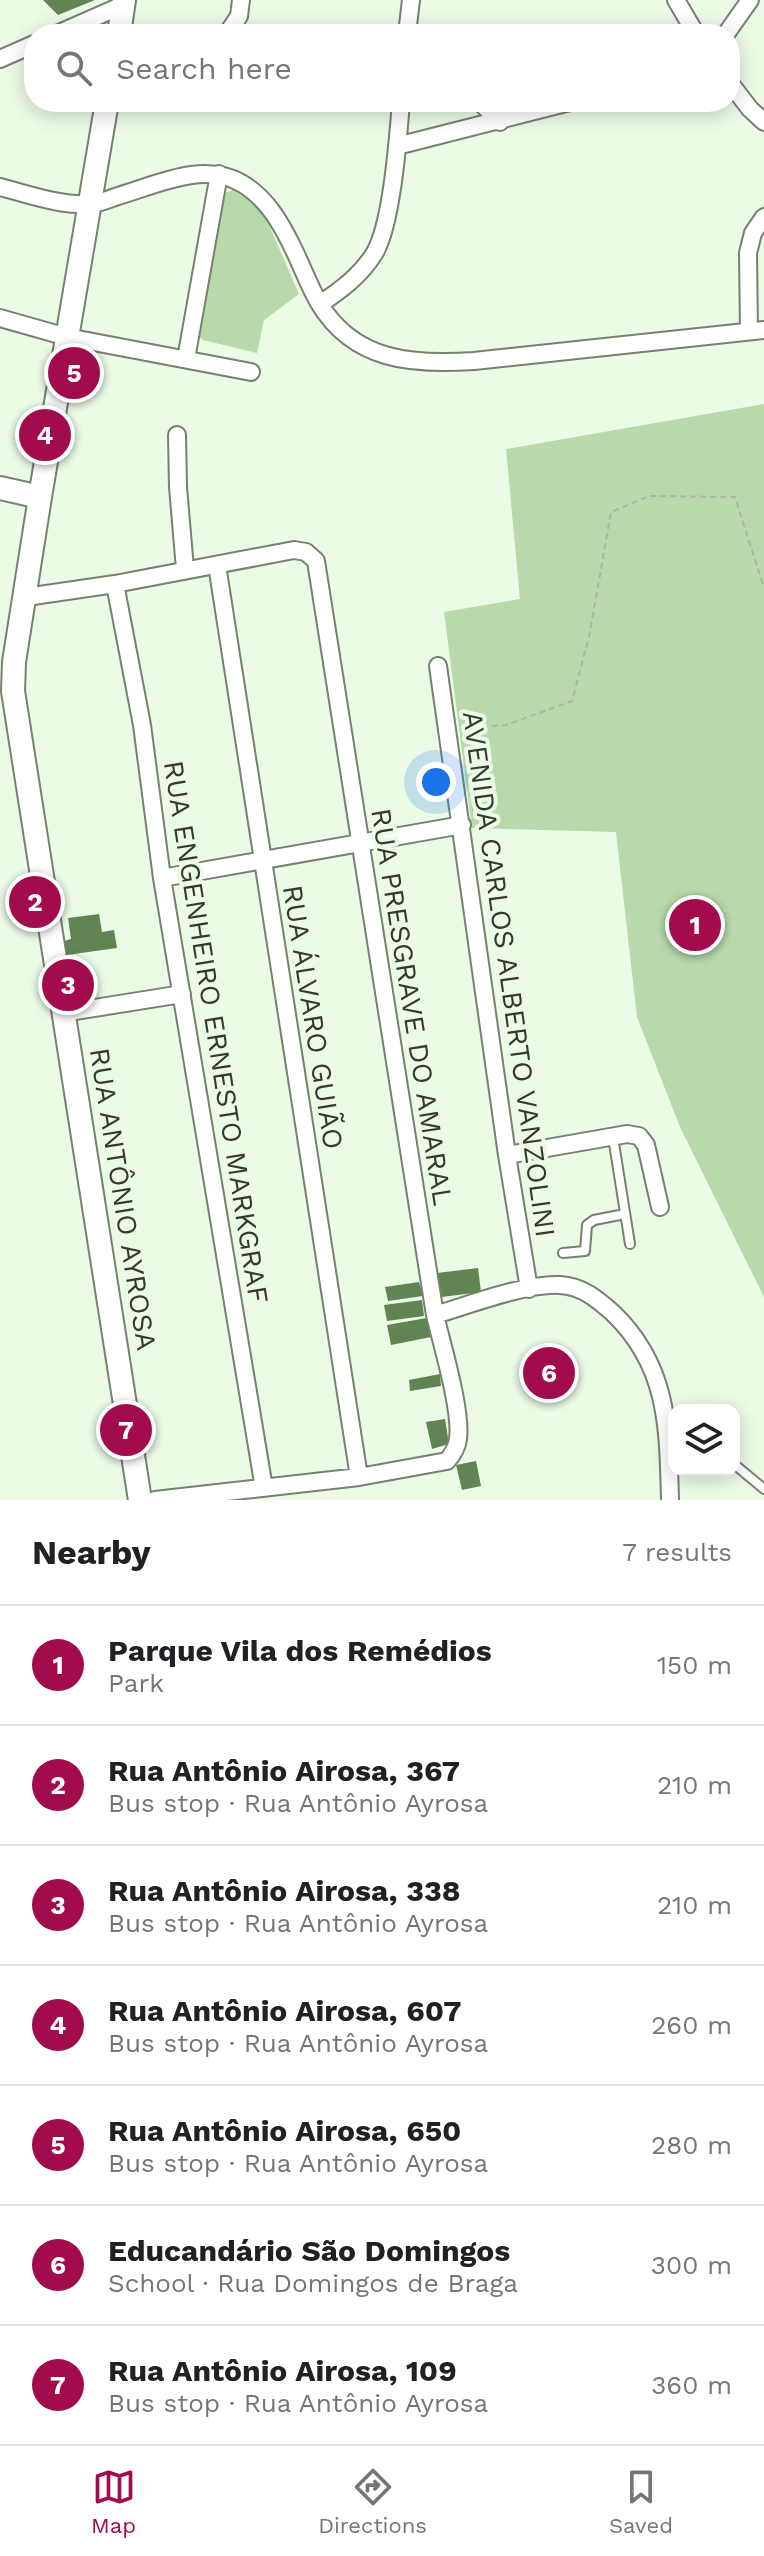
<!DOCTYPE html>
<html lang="en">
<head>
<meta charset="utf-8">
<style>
	body { margin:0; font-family:"Work Sans",sans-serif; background:#f2f2f2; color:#202124 }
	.controls { position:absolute; right:24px; bottom:24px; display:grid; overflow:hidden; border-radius:16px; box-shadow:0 4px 20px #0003 }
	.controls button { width:72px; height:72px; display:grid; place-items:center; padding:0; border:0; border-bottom:2px solid #e0e0e0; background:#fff; color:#202124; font:40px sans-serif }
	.you { position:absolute; left:436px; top:782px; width:28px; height:28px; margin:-20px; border:6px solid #fff; border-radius:50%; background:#1a73e8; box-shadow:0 0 0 12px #1a73e833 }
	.badge { display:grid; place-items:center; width:52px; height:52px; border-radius:50%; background:#a20b4c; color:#fff; font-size:26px; font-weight:700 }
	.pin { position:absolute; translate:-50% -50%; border:4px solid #fff; box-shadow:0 2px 8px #0006 }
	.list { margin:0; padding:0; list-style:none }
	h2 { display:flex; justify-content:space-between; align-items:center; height:104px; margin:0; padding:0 32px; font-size:34px }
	h2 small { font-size:26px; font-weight:400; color:#757577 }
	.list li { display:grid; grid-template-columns:52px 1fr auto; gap:24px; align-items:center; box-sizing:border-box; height:120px; padding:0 32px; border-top:2px solid #e0e0e0 }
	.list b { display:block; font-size:30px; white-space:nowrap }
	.list p { margin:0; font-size:26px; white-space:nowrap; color:#757577 }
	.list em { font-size:26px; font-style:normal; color:#757577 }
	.icon { flex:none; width:44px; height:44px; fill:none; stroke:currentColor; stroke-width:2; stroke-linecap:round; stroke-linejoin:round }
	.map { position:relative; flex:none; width:764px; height:1500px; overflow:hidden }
	.search { position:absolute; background:#fff; box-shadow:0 4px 20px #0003; left:24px; right:24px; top:24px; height:88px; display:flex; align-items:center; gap:20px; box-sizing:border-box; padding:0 28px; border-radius:32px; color:#757577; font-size:30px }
	.sheet { height:944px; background:#fff }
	nav { display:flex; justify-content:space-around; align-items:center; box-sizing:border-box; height:112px; border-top:2px solid #e0e0e0; background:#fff; font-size:22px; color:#757577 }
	nav a { display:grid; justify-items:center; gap:4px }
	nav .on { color:#a20b4c }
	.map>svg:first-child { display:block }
	.green { fill:#b7d9ab }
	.building { fill:#608553 }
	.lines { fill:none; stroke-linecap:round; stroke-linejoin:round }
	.lane-casing { stroke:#74826f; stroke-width:12 }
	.street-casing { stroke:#74826f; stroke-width:20 }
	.secondary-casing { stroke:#74826f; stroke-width:26 }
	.path { stroke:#a9b5a5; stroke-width:2; stroke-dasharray:6 4; stroke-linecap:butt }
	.lane { stroke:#fff; stroke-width:8 }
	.street { stroke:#fff; stroke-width:16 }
	.secondary { stroke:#fff; stroke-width:22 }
	.labels { text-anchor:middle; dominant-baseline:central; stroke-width:8; stroke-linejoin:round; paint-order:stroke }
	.street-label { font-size:28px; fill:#333931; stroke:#ebfbe6 }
</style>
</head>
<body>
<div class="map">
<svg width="764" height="1500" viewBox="0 0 764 1500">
	<rect width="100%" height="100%" fill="#ebfbe6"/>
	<path class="green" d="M233,190l29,19 37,85 -35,26 -7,33 -54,-13 -6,-5 28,-142z
		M764,404v893l-84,-170 -43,-110 -21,-185 -144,-4 -28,-216 76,-13 -14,-150z"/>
	<path class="building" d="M43,0h52l-37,15z
		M99,914l3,18 12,-2 3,18 -50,7 -3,-14 7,-2 -3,-21z
		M478,1268l3,24 -39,5 -5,-24z
		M419,1282l4,14 -35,5 -3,-14z
		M422,1300l2,16 -37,5 -3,-16z
		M427,1318l4,19 -40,8 -4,-20z
		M440,1374l1,12 -31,5 -1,-11z
		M445,1419l4,25 -17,5 -6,-27z
		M476,1461l5,25 -19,4 -6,-25z"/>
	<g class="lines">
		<defs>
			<path id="lane" d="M613,1137l17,107
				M563,1253l22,-2 2,-26 7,-5 31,-6
				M734,1464l30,25"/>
			<path id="street" d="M676,0l20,34
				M57,34l66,-29
				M227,34l12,-18 2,-16
				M407,34l4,-34
				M726,34l24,-34
				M0,59l34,-15
				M730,83l20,26 14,13
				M480,102l20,20
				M397,146l173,-44
				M0,187c28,7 60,19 89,17 10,0 20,-5 29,-8 38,-11 85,-35 123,-13 25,14 40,40 52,65 9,18 16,38 26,55 35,59 95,62 155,58l290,-31
				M320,304c21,-14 40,-28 54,-50 18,-29 24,-116 27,-152
				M0,318l67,19 184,35
				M749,331l-1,-78 5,-20 11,-16
				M186,359l33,-185
				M177,435l1,52 7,82
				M217,565l142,912
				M115,584l27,141 20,153 102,610
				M26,597l89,-13 179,-34 12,2 10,9 119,754c7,30 27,96 23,124 -1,9 -5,15 -11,22l-88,16 -204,23
				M438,666l69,489 22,134
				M162,878l300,-53
				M63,1013l119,-19
				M507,1155l120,-21 12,2 7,9 14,62
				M435,1315c34,-10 91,-32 125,-30 22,1 37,14 53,28 56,54 55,115 57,187"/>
			<path id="secondary" d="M119,34l5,-34
				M107,102l-67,395 -26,165 -1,29 127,809
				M0,488l40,9"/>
		</defs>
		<use href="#lane" class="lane-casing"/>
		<use href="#street" class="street-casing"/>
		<use href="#secondary" class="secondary-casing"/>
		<path class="path" d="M462,728l44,-3 66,-24 17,-64 22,-125 38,-16 86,1 29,91"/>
		<use href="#lane" class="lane"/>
		<use href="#street" class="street"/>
		<use href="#secondary" class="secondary"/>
	</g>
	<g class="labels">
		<g class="street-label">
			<text transform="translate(509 974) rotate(82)">AVENIDA CARLOS ALBERTO VANZOLINI</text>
			<text transform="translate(412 1007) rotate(81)">RUA PRESGRAVE DO AMARAL</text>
			<text transform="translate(313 1017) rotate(81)">RUA ÁLVARO GUIÃO</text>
			<text transform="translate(216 1032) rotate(81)">RUA ENGENHEIRO ERNESTO MARKGRAF</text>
			<text transform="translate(123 1199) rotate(81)">RUA ANTÔNIO AYROSA</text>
		</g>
	</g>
</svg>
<div class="controls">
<button><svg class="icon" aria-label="layers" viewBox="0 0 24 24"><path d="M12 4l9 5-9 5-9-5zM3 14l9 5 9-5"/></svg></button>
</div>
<div class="you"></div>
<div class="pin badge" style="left:695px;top:925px">1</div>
<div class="pin badge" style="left:35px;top:902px">2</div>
<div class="pin badge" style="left:68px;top:985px">3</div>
<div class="pin badge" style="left:45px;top:435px">4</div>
<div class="pin badge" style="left:74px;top:373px">5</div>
<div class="pin badge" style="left:549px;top:1373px">6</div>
<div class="pin badge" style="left:126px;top:1430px">7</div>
<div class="search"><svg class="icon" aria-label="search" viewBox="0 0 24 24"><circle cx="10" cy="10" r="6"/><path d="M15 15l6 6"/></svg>Search here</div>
</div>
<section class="sheet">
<h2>Nearby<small>7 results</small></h2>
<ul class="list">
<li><span class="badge">1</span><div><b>Parque Vila dos Remédios</b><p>Park</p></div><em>150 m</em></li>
<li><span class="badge">2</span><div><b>Rua Antônio Airosa, 367</b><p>Bus stop · Rua Antônio Ayrosa</p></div><em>210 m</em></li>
<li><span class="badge">3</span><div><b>Rua Antônio Airosa, 338</b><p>Bus stop · Rua Antônio Ayrosa</p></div><em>210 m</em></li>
<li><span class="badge">4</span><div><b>Rua Antônio Airosa, 607</b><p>Bus stop · Rua Antônio Ayrosa</p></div><em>260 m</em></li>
<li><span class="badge">5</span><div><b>Rua Antônio Airosa, 650</b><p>Bus stop · Rua Antônio Ayrosa</p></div><em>280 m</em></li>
<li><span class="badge">6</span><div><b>Educandário São Domingos</b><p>School · Rua Domingos de Braga</p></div><em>300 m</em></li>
<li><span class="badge">7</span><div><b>Rua Antônio Airosa, 109</b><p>Bus stop · Rua Antônio Ayrosa</p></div><em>360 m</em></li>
</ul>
</section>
<nav>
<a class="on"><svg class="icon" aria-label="map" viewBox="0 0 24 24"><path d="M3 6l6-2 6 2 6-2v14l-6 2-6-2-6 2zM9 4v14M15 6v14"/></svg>Map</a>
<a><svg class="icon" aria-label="directions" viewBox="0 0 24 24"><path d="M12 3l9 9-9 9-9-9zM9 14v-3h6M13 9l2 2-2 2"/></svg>Directions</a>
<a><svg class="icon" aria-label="saved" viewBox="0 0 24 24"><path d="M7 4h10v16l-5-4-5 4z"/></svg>Saved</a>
</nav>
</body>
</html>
